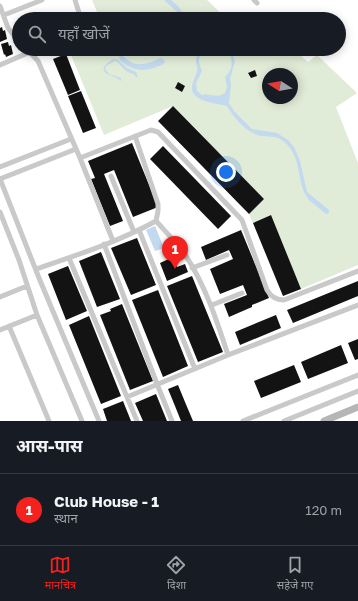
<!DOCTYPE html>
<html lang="hi">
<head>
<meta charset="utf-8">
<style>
	body { margin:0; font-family:"Golos Text","Noto Sans Devanagari",sans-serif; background:#242831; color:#f1f3f6 }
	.compass { position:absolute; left:262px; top:68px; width:36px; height:36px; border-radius:50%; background:#171b24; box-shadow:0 2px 10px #0003; rotate:281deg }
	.you { position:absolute; left:226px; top:172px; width:14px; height:14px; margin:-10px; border:3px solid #fff; border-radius:50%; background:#1a73e8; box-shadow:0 0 0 6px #1a73e833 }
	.badge { display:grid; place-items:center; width:26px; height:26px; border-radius:50%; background:#f3221e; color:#fff; font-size:13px; font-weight:700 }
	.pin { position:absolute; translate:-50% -33px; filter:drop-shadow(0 1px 2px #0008) }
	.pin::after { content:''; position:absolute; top:21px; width:14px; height:12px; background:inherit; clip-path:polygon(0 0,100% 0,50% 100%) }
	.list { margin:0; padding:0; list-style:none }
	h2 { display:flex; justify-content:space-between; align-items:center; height:52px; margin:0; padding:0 16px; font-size:17px }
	h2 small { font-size:13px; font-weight:400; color:#9ea1a6 }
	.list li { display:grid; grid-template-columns:26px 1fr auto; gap:12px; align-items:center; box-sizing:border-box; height:72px; padding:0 16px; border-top:1px solid #363941 }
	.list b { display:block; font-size:15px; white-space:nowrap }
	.list p { margin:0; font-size:13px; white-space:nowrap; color:#9ea1a6 }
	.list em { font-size:13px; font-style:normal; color:#9ea1a6 }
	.icon { flex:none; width:22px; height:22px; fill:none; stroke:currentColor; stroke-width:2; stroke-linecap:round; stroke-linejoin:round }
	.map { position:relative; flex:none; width:358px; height:421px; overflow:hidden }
	.search { position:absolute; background:#171b24; box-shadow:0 2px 10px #0003; left:12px; right:12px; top:12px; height:44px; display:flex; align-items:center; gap:10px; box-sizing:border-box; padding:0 14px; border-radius:22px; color:#9ea1a6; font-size:15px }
	.sheet { height:124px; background:#171b24 }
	nav { display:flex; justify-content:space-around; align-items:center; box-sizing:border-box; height:56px; border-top:1px solid #363941; background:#171b24; font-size:11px; color:#9ea1a6 }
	nav a { display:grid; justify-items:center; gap:2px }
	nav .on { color:#f3221e }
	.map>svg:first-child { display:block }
	.green { fill:#e1ecd8; fill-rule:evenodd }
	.water { fill:#c2d9ee }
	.building { fill:#131313 }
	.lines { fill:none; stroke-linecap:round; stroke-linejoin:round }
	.street { stroke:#c9c9c9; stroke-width:5 }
	.secondary { stroke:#b6b6b6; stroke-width:7 }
</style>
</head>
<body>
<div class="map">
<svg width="358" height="421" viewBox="0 0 358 421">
	<rect width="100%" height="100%" fill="#fff"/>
	<path class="green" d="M92,0h115l20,19h-127z
		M73,49h220l15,13 9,-7 40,38 -21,14 22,56v102l-57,24 -31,-74 -17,8 -4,-9 15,-15 -91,-93 -69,29 -35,-85zM268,74h24v24h-24z"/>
	<path class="water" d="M164,0h7l7,6 9,13h-5l-5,-7z
		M199,49h6c-8,10 -7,12 -3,22l-6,12 1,8 5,4c8,-2 14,4 23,-2l2,-6 -2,-10c9,-8 8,-18 2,-28h3l5,12 -5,18 1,5 -2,19 5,8 18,18 25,4 11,7 6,7 6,14 7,31 22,18v3l-3,1 -17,-14 -4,-6c-7,-14 -5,-33 -15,-46 -13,-17 -20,-8 -35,-14 -12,-5 -22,-18 -28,-28 -10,-3 -37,-4 -35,-20 1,-6 4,-10 5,-15 1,-4 -1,-6 -1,-10 0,-4 2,-8 3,-12z
		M121,55c3,1 5,4 8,6 11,7 22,1 32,-3l3,2 1,2c-3,4 -7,4 -11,6 -14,4 -23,2 -34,-8l-1,-4z
		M113,59l5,1 9,8 9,4 2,5h-2c-3,-5 -7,-3 -11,-7 -4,-3 -5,-7 -10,-9l-9,5 -1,3 4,5 12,4v3c-6,-7 -31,-7 -8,-22z
		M155,226l9,22 -9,3 -9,-21z"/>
	<path class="building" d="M2,27l1,4 2,-1 2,9 -7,3v-14z
		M8,42l1,4 2,-1 2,9 -7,3 -1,-3 -1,1 -3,-11z
		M66,54l14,36 -12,5 -15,-36z
		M255,70l2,6 -6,2 -3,-5z
		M178,82l7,4 -3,6 -7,-4z
		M81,91l15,37 -13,5 -15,-37z
		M173,106l91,93 -15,15 -91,-93z
		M132,143l26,64 -25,10 -19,-47 -10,4 19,47 -13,5 -19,-47 4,-1 -7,-17z
		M163,146l68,70 -13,13 -68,-70z
		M271,215l30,74 -18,7 -30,-73z
		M241,230l28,68 -17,7v2l-23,10 -5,-13 23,-9 -4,-10 -23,9 -10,-25 23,-10 -4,-9 -23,10 -5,-13z
		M137,238l19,47 -25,10 -20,-47z
		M101,252l19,47 -23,8 -18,-46z
		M173,257l4,10 8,-3 3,8 -21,9 -7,-18z
		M68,266l19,45 -21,9 -18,-46z
		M192,276l31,76 -25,10 -31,-76z
		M358,281v15l-65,27 -6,-13z
		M158,290l30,76 -25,11 -31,-77z
		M122,304l31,77 -23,9 -30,-75 11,-4 -1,-2z
		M276,315l5,13 -41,17 -5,-13z
		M89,316l32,80 -20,8 -32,-79z
		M358,339v20l-3,1 -7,-17z
		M341,345l7,18 -40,16 -7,-17z
		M294,365l7,17 -40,16 -7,-17z
		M178,385l7,17 8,19h-12l-6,-15 -7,-17z
		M156,394l11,27h-24l-8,-18z
		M123,401l8,20h-24l-4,-12z"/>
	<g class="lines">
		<path class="street" d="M75,0l6,19
			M254,0l3,3
			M0,6l8,22 11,14
			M4,15l38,-15
			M27,49l11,12 42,97 33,83
			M0,65l37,-16
			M76,149l-76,30 39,99 60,143
			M80,158l71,-28 7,2 84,88 25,70c4,7 9,10 17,10l74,-29
			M0,167l71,-28
			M111,176l23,56
			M0,212l19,48 18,55 45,106
			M156,221c9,10 20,21 28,32 21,31 33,68 44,102
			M139,230l56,139
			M104,244l53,140 15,37
			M69,258l68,163
			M192,268l35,-13
			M36,269c41,-14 82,-27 120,-48l2,-10v-7l-23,-68
			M0,297l27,-11
			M212,305l30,-12
			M9,326l40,95
			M0,330l37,-15
			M127,397l101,-42 130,-50
			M243,421l115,-46
			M284,421l74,-30"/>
		<path class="secondary" d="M324,421l34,-14"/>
	</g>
</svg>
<svg class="compass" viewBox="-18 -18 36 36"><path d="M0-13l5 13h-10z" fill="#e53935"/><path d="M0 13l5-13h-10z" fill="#9ea1a6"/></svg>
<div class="you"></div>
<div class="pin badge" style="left:175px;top:269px">1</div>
<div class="search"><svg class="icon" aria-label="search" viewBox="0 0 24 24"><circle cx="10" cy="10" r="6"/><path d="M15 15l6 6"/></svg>यहाँ खोजें</div>
</div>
<section class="sheet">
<h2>आस-पास<small></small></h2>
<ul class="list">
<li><span class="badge">1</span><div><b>Club House - 1</b><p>स्थान</p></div><em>120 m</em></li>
</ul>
</section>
<nav>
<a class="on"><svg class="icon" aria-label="map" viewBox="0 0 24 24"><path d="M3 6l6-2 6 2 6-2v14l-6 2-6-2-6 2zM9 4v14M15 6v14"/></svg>मानचित्र</a>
<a><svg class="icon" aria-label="directions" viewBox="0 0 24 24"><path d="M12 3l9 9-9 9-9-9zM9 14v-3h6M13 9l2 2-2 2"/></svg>दिशा</a>
<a><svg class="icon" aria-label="saved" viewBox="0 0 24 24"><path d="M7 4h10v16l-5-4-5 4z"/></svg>सहेजे गए</a>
</nav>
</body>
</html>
